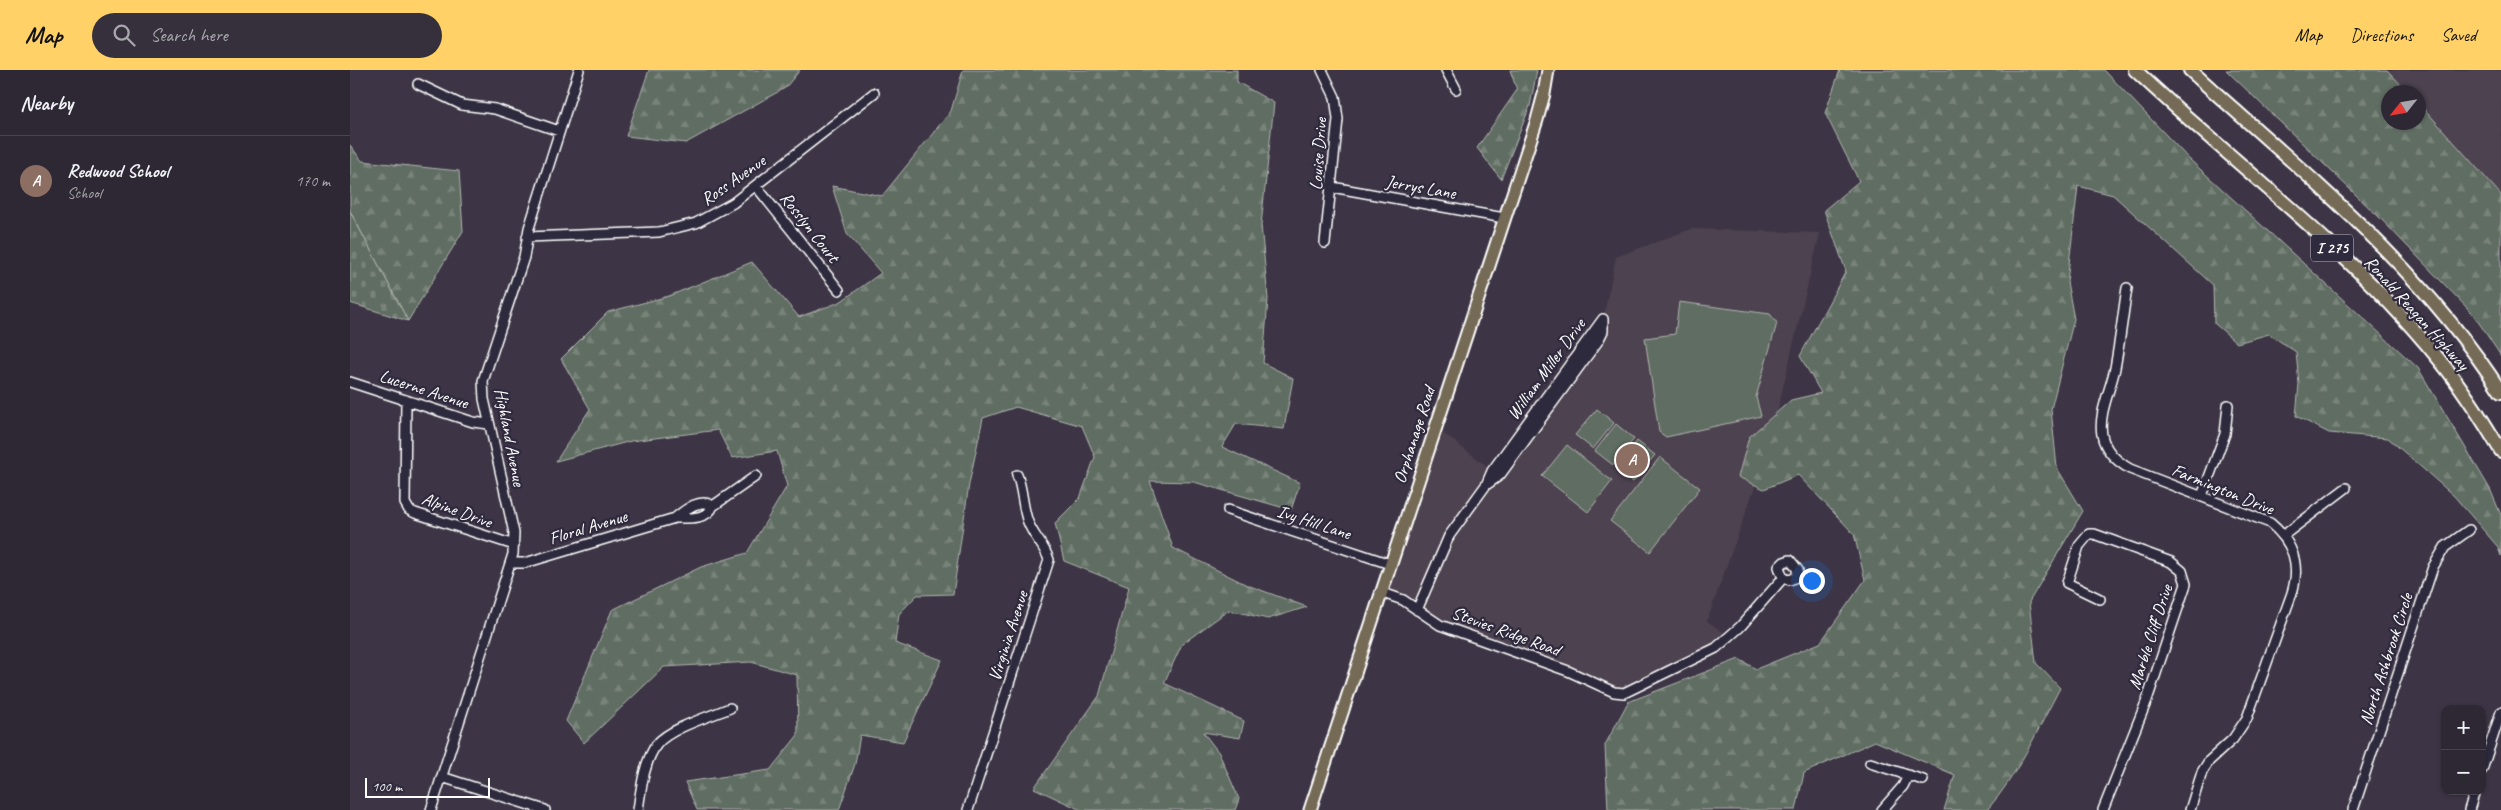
<!DOCTYPE html>
<html lang="en">
<head>
<meta charset="utf-8">
<style>
	body { margin:0; font-family:Caveat,sans-serif; background:#36303c; color:#f1f3f6 }
	.controls { position:absolute; right:15px; bottom:15px; display:grid; overflow:hidden; border-radius:10px; box-shadow:0 1px 4px #0004 }
	.controls button { width:45px; height:45px; display:grid; place-items:center; padding:0; border:0; border-bottom:1px solid #49444f; background:#2e2834; color:#f1f3f6; font:25px sans-serif }
	.compass { position:absolute; left:2031px; top:15px; width:45px; height:45px; border-radius:50%; background:#2e2834; box-shadow:0 1px 4px #0004; rotate:239deg }
	.scale { position:absolute; left:15px; bottom:12px; width:125px; box-sizing:border-box; padding-left:5px; border:2px solid #fff; border-top:0; font-size:14px; line-height:18px; white-space:nowrap; color:#fff; -webkit-text-stroke:4px #2f2a3d; paint-order:stroke }
	.you { position:absolute; left:1461px; top:510px; width:18px; height:18px; margin:-12px; border:4px solid #fff; border-radius:50%; background:#1a73e8; box-shadow:0 0 0 8px #1a73e833 }
	.badge { display:grid; place-items:center; width:32px; height:32px; border-radius:50%; background:#ffd166; color:#fff; font-size:16px; font-weight:700 }
	.pin { position:absolute; translate:-50% -50%; border:2px solid #fff; box-shadow:0 1px 5px #0006 }
	.list { margin:0; padding:0; list-style:none }
	h2 { display:flex; justify-content:space-between; align-items:center; height:65px; margin:0; padding:0 20px; font-size:21px }
	h2 small { font-size:16px; font-weight:400; color:#a7a6ac }
	.list li { display:grid; grid-template-columns:32px 1fr auto; gap:15px; align-items:center; box-sizing:border-box; height:90px; padding:0 20px; border-top:1px solid #49444f }
	.list b { display:block; font-size:19px; white-space:nowrap }
	.list p { margin:0; font-size:16px; white-space:nowrap; color:#a7a6ac }
	.list em { font-size:16px; font-style:normal; color:#a7a6ac }
	.icon { flex:none; width:28px; height:28px; fill:none; stroke:currentColor; stroke-width:2; stroke-linecap:round; stroke-linejoin:round }
	.map { position:relative; flex:none; width:2151px; height:740px; overflow:hidden }
	header { display:flex; align-items:center; gap:30px; box-sizing:border-box; height:70px; padding:0 25px; background:#ffd166; color:#111 }
	header strong { font-size:24px }
	nav { display:flex; gap:28px; margin-inline-start:auto; font-size:18px }
	.search { width:350px; height:45px; background:#36303c; display:flex; align-items:center; gap:12px; box-sizing:border-box; padding:0 18px; border-radius:28px; color:#a7a6ac; font-size:19px }
	main { display:flex }
	aside { flex:1; background:#2e2834 }
	.map>svg:first-child { display:block }
	.built { fill:#4e424f }
	.grass { fill:#606d62; stroke:#b0b6b0 }
	.forest { fill:url(#forest-firs); stroke:#b0b6b0 }
	.cemetery { fill:url(#cemetery-stones); stroke:#b0b6b0 }
	.lines { fill:none; stroke-linecap:round; stroke-linejoin:round }
	.minor-casing { stroke:#fff; stroke-width:12 }
	.major-casing { stroke:#fff; stroke-width:15 }
	.highway-casing { stroke:#fff; stroke-width:16 }
	.minor { stroke:#2f2a3d; stroke-width:9 }
	.major { stroke:#746b55; stroke-width:11 }
	.highway { stroke:#746b55; stroke-width:12 }
	.labels { text-anchor:middle; dominant-baseline:central; stroke-width:4.5; stroke-linejoin:round; paint-order:stroke }
	.shield { fill:#2f2a3d; stroke:#c1bfc5; stroke-width:1 }
	.shield-label { font-size:16px; font-weight:bold; fill:#fff }
	.street-label { font-size:18px; fill:#fff; stroke:#2f2a3d }
</style>
</head>
<body>
<header>
<strong>Map</strong>
<div class="search"><svg class="icon" aria-label="search" viewBox="0 0 24 24"><circle cx="10" cy="10" r="6"/><path d="M15 15l6 6"/></svg>Search here</div>
<nav><a>Map</a><a>Directions</a><a>Saved</a></nav>
</header>
<main>
<aside>
<h2>Nearby<small></small></h2>
<ul class="list">
<li><span class="badge" style="background:#8d6e63">A</span><div><b>Redwood School</b><p>School</p></div><em>170 m</em></li>
</ul>
</aside>
<div class="map">
<svg width="2151" height="740" viewBox="0 0 2151 740">
	<defs>
		<pattern id="forest-firs" width="22" height="20" patternUnits="userSpaceOnUse" patternTransform="scale(1.25)"><rect width="22" height="20" fill="#606d62"/><path d="M5 1l3.5 6h-7zM16 11l3.5 6h-7z" fill="#78837a"/></pattern>
		<pattern id="cemetery-stones" width="16" height="16" patternUnits="userSpaceOnUse" patternTransform="scale(1.25)"><rect width="16" height="16" fill="#606d62"/><path d="M2 7V4a2 2 0 0 1 4 0v3zM10 15v-3a2 2 0 0 1 4 0v3z" fill="#78837a"/></pattern>
	</defs>
	<rect width="100%" height="100%" fill="#3d3545"/>
	<filter id="ink" filterUnits="userSpaceOnUse"><feTurbulence type="fractalNoise" baseFrequency=".02" numOctaves="2"/><feDisplacementMap in="SourceGraphic" scale="10" xChannelSelector="R" yChannelSelector="G"/><feConvolveMatrix kernelMatrix="1 2 1 2 8 2 1 2 1" color-interpolation-filters="sRGB"/></filter>
	<g filter="url(#ink)">
		<path class="built" d="M2037,0h114v125l-82,-92 -1,-11h-10z
			M1341,159l129,4 -52,217 -61,171 23,16 -106,56 -184,-68 -60,-33 55,-165 57,43 111,-151 13,-62z"/>
		<path class="grass" d="M1329,232l91,12 7,9 -21,74 5,19 -95,21 -7,-5 -14,-94 30,-4z
			M1247,339l17,14 -21,26 -18,-14z
			M1266,354l18,15 -21,26 -18,-14z
			M1287,371l18,14 -22,27 -17,-14z
			M1217,375l45,36 -24,31 -46,-36z
			M1310,387l40,31 -50,64 -40,-31z"/>
		<path class="forest" d="M299,0h151l-15,18 -99,55 -60,-7z
			M613,0h274v12l37,21 -13,122 7,74 -5,64 30,15 -9,51 -48,-5 -14,23 78,36 -9,27 -97,-28 -44,-1 23,67 74,37 60,22 -39,12 -39,-9 -47,34 -18,39 80,38 -4,17 -37,-6 16,21 20,46 -4,11h-154l-47,-22 65,-92 30,-109 -65,-26 -9,-38 25,-25 15,-41 -13,-31 -66,-19 -33,11 -14,66 -16,110 -36,1 -18,19 -4,29 47,17 -39,82 -43,-7 -5,29 -16,46h-142l-12,-28 85,-12 28,-35 -1,-60 -46,-13 -87,5 -80,76 -18,-22 46,-111 89,-43 46,-14 40,-67 -10,-35 -45,7 -14,-28 -87,11 -75,20 34,-52 -29,-50 47,-47 61,-16 83,-34 47,55 41,-15 41,-29 -34,-39 -15,-48 50,10 69,-85z
			M1160,0h27l-7,36 -29,73 -24,-31 40,-58z
			M1490,0h264l85,89 229,209 72,121 11,26v41l-3,-9 -44,-51 -66,-58 -59,-5 -33,-17 3,-32 -3,-32 -27,-18 -32,9 -23,-20 -1,-38 -100,-90 -35,-9 -11,96 7,37 -23,90 6,59 26,43 -54,91 7,61 24,25c-22,41 -42,87 -73,122h-43l11,-35 -80,-34 -71,32 -8,37h-188l-3,-65 23,-43 111,-43 17,10 64,-26 45,-63 -11,-46 -56,-59 -34,14 -26,-12 11,-40 42,-37 30,-7 -21,-37 46,-85 -22,-61 35,-29 -34,-68z
			M1876,0h161l21,22h-20v30h30l1,-19 82,92v161l-28,-42 -92,-95z
			M0,75l12,16 97,10 4,60 -55,90 -58,-110z"/>
		<path class="cemetery" d="M0,141l58,110 -58,-18z"/>
		<g class="lines">
			<defs>
				<path id="minor" d="M972,0l13,27 3,22 -13,124
					M1096,0l10,19
					M68,14l44,21 33,4 64,22
					M406,116l83,104
					M982,117l172,31
					M177,167l132,-5 37,-9 37,-20 141,-110
					M1777,218c-4,26 -7,53 -12,80 -4,21 -17,45 -13,67 3,16 14,26 28,34l140,54c23,19 31,41 22,70l-45,125 -14,21 -24,22 -7,11 -12,38
					M0,312l123,40 16,2
					M56,330l-1,103 4,7 6,3 99,32
					M1136,415l14,-10 98,-134 5,-10v-12
					M1852,426l23,-62 3,-29
					M363,436l43,-30
					M878,440l162,54
					M1934,465l62,-47
					M161,493h14l150,-45c12,0 33,2 38,-12 -13,-9 -28,4 -38,12
					M1030,522l23,8 37,25 128,46 46,21 10,1 92,-45 24,-21 43,-49 7,2 6,-3 2,-7 -8,-10 -6,2 -5,5 4,11
					M1750,529l-33,-16 12,-37 10,-12h5l77,28 11,9 4,13 -39,116 -44,110
					M1067,540l32,-74 37,-51 6,-14 111,-152
					M1520,693l53,17
					M2132,700l19,-58
					M92,707l103,33
					M81,740l82,-256 1,-21 -30,-134 -1,-18 41,-124 5,-29 50,-158
					M288,740c3,-21 6,-49 19,-66 13,-16 54,-28 73,-36
					M618,740l81,-250c-4,-14 -16,-24 -21,-38 -6,-16 -5,-32 -11,-47
					M1532,740l21,-24 5,-10
					M2003,740l80,-243 12,-20 24,-17
					M2119,740l6,-19"/>
				<path id="major" d="M960,740l227,-690 7,-26 4,-24"/>
				<path id="highway" d="M1785,0c105,99 225,187 314,302 19,25 36,52 52,79
					M1840,0c110,100 230,195 311,322"/>
			</defs>
			<use href="#minor" class="minor-casing"/>
			<use href="#major" class="major-casing"/>
			<use href="#highway" class="highway-casing"/>
			<use href="#minor" class="minor"/>
			<use href="#major" class="major"/>
			<use href="#highway" class="highway"/>
		</g>
	</g>
	<g class="labels">
		<rect class="shield" x="1961" y="164.5" width="42" height="27" rx="4"/>
		<g class="shield-label">
			<text x="1982" y="178">I 275</text>
		</g>
		<g class="street-label">
			<text transform="translate(968 84) rotate(-86)">Louise Drive</text>
			<text transform="translate(383 110) rotate(-35)">Ross Avenue</text>
			<text transform="translate(1071 117) rotate(10)">Jerrys Lane</text>
			<text transform="translate(460 157) rotate(52)">Rosslyn Court</text>
			<text transform="translate(2067 243) rotate(48)">Ronald Reagan Highway</text>
			<text transform="translate(1196 299) rotate(-54)">William Miller Drive</text>
			<text transform="translate(74 319) rotate(18)">Lucerne Avenue</text>
			<text transform="translate(1064 365) rotate(-72)">Orphanage Road</text>
			<text transform="translate(160 367) rotate(79)">Highland Avenue</text>
			<text transform="translate(1873 419) rotate(22)">Farmington Drive</text>
			<text transform="translate(107 440) rotate(20)">Alpine Drive</text>
			<text transform="translate(964 452) rotate(18)">Ivy Hill Lane</text>
			<text transform="translate(238 457) rotate(-17)">Floral Avenue</text>
			<text transform="translate(1156 561) rotate(20)">Stevies Ridge Road</text>
			<text transform="translate(658 566) rotate(-72)">Virginia Avenue</text>
			<text transform="translate(1800 567) rotate(-72)">Marble Cliff Drive</text>
			<text transform="translate(2036 589) rotate(-72)">North Ashbrook Circle</text>
		</g>
	</g>
</svg>
<div class="controls">
<button>+</button>
<button>−</button>
</div>
<svg class="compass" viewBox="-18 -18 36 36"><path d="M0-13l5 13h-10z" fill="#e53935"/><path d="M0 13l5-13h-10z" fill="#a7a6ac"/></svg>
<div class="scale">100 m</div>
<div class="you"></div>
<div class="pin badge" style="left:1282px;top:390px;background:#8d6e63">A</div>
</div>
</main>
</body>
</html>
